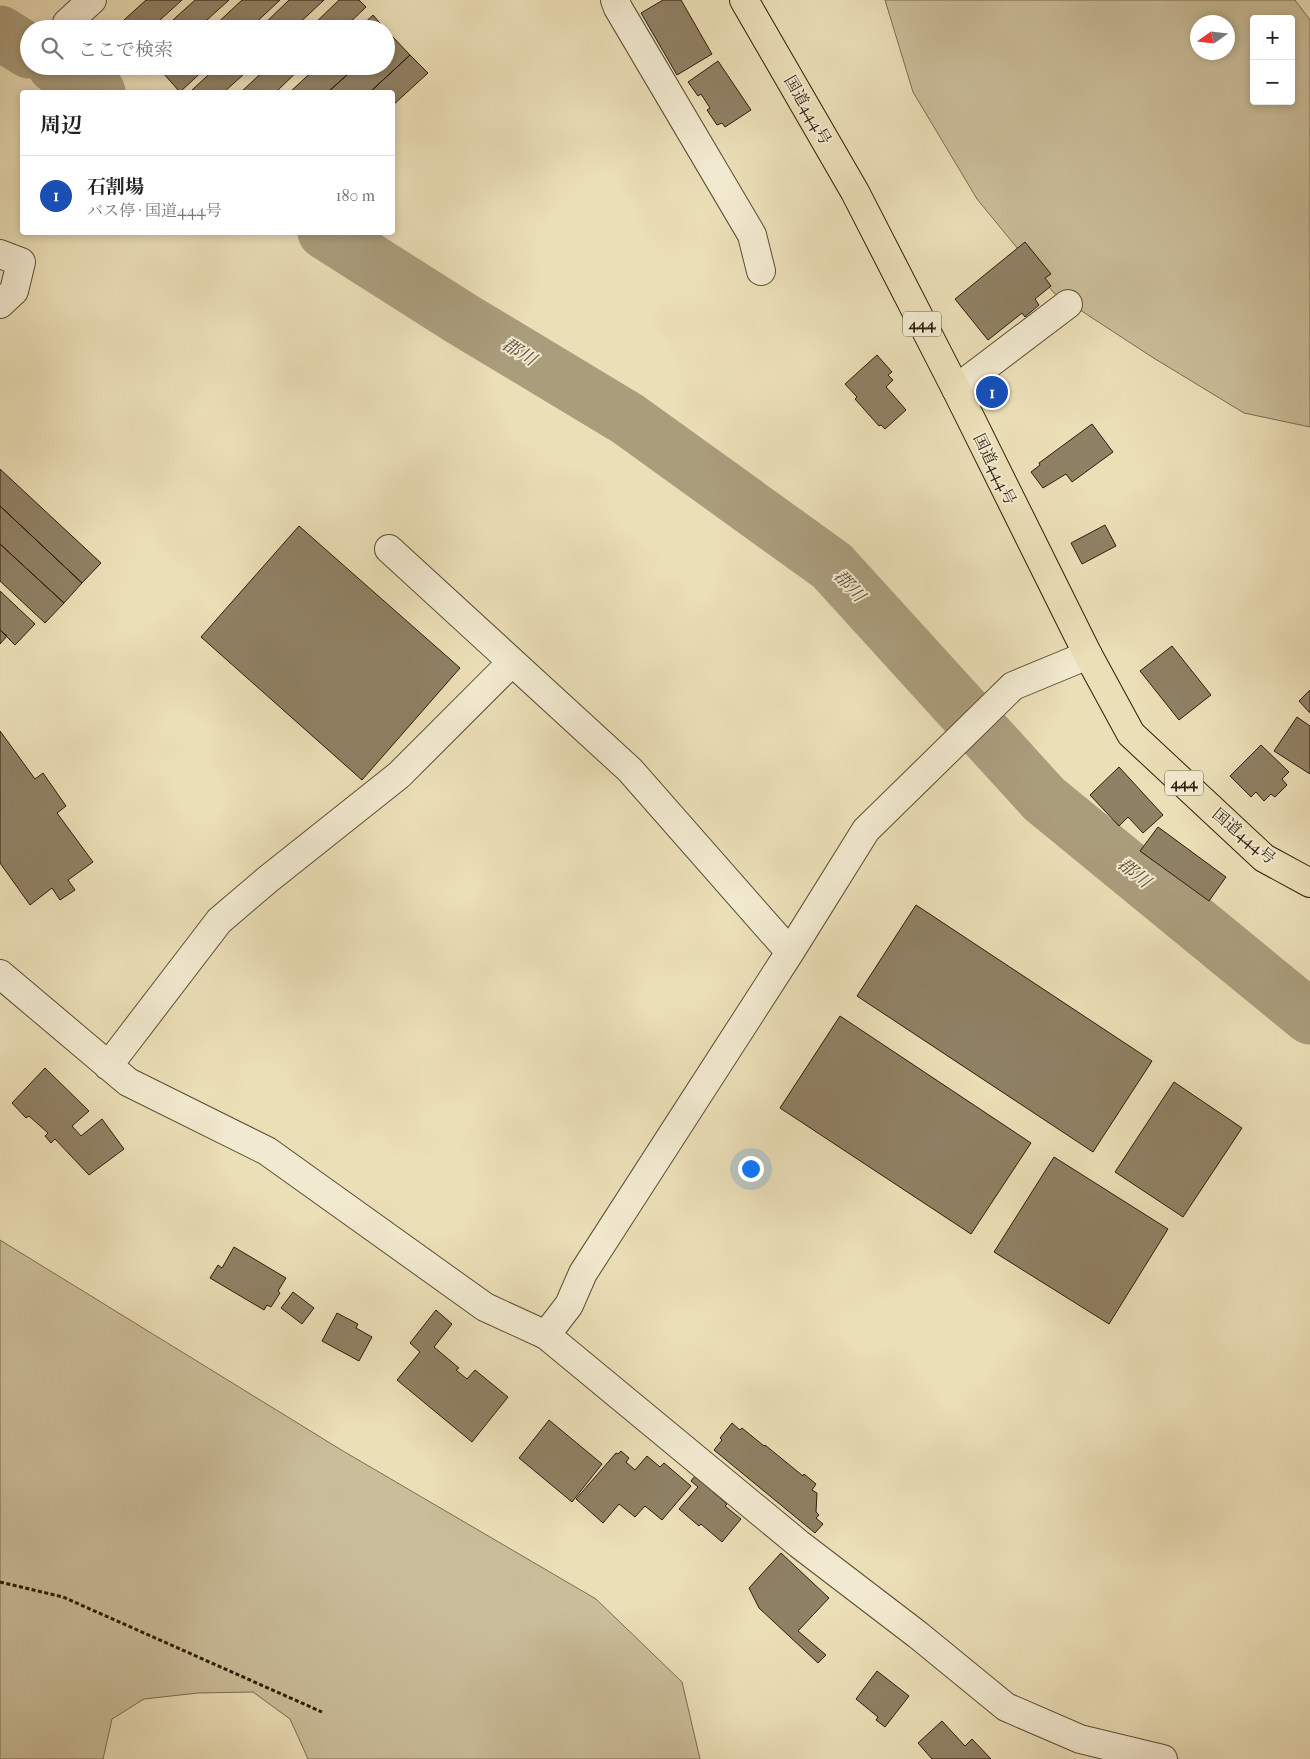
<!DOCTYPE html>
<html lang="ja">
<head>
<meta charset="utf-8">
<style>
	body { margin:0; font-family:"IM FELL French Canon","Noto Serif JP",serif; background:#f6f6f6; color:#222 }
	.controls { position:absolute; right:15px; top:15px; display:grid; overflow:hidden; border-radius:5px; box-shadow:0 2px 8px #0003 }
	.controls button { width:45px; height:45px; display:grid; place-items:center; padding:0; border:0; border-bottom:1px solid #e0e0e0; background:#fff; color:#222; font:25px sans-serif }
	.compass { position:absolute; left:1190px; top:15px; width:45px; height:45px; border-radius:50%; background:#fff; box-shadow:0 2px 8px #0003; rotate:256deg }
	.you { position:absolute; left:750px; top:1168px; width:18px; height:18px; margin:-12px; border:4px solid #fff; border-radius:50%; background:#1a73e8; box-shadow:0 0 0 8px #1a73e833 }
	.badge { display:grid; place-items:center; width:32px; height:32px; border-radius:50%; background:#8f2418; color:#fff; font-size:16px; font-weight:700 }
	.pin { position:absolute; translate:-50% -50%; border:2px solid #fff; box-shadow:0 1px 5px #0006 }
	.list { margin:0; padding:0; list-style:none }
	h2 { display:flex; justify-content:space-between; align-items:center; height:65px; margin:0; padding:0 20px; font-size:21px }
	h2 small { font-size:16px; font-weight:400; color:#767676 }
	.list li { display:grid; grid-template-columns:32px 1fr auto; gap:15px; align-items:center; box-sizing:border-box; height:80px; padding:0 20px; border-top:1px solid #e0e0e0 }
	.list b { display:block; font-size:19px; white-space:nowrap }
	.list p { margin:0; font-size:16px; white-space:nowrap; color:#767676 }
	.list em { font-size:16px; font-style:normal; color:#767676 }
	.icon { flex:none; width:28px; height:28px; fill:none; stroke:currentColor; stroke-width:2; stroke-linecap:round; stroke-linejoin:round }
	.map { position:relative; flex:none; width:1310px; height:1759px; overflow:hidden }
	.search { position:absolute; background:#fff; box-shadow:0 2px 8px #0003; left:20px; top:20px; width:375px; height:55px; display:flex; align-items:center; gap:12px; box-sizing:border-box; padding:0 18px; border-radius:28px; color:#767676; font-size:19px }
	.panel { position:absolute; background:#fff; box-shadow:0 2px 8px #0003; left:20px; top:90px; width:375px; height:145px; border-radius:5px }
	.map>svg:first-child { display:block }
	.green { fill:#cabe9a; stroke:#7a6d52; fill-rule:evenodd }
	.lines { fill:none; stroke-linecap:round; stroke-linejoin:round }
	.river { stroke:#aa9d7c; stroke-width:55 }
	.building { fill:#8f8164; stroke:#2b1c0a }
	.minor-casing { stroke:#5b4d35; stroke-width:30 }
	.highway-casing { stroke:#2b1c0a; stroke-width:30 }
	.path { stroke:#2b1c0a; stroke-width:3; stroke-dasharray:4 2.5; stroke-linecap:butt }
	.minor { stroke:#f2ead0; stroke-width:28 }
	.highway { stroke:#ebdfb7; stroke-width:28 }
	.labels { text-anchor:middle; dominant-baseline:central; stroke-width:4; stroke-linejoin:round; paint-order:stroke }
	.shield { fill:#f2ead0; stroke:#675a45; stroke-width:1 }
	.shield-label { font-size:15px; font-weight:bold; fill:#2b1c0a }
	.street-label { font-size:16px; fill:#2b1c0a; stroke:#f2ead0 }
	.water-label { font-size:18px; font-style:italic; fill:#5e5038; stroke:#f2ead0 }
</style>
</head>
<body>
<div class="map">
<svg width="1310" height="1759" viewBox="0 0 1310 1759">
	<rect width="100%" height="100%" fill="#ebdfb7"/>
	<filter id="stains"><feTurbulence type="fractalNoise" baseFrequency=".004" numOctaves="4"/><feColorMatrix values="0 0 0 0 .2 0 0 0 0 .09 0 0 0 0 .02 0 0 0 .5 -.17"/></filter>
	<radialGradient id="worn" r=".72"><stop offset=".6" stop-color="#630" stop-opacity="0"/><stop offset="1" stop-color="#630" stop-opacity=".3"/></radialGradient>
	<path class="green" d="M885,0h410l15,20v407l-66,-14 -92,-56 -98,-64 -77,-94 -64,-107zM1254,19h37v82h-37zM1198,22h30v30h-30z
		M0,1240l343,211 253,148 86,83 18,77h-392l-18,-40 -37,-27 -55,1 -54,6 -32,20 -9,40h-103z"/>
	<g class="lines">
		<path class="river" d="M0,33l29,18
			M55,66l43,26
			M325,232l137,87 166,100 204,147 212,233 266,218"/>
	</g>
	<path class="building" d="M146,0h36l-32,29h-36z
		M195,0h34l-32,29h-34z
		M242,0h38l-31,29h-38z
		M289,0h35l-31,29h-34z
		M339,0h20l7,7 -23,22h-34z
		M663,0h18l31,54 -35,21 -36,-62z
		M373,15l12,14h-27z
		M391,35l19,20 -40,37h-42l29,-26h29v-27z
		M410,55l18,18 -36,33v-14h-22z
		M718,61l33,49 -26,17 -3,-4 -5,2 -10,-15 3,-2 -9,-14 -3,2 -10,-14z
		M170,66h38l-28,26 -17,-19z
		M218,66h35l-29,26h-29l-3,-2z
		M269,66h34l-27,26h-35z
		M318,66h39l-29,26h-38z
		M1025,242l26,32 -6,4 6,8 -16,13 4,6 -14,12 -3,-4 -34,27 -33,-41z
		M877,355l15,17 -4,3 5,5 -7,7 20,23 -21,19 -4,-4 -2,1 -24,-27 2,-2 -12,-13z
		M1092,424l21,28 -41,30 -6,-8 -23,14 -12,-16 9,-7 -1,-2z
		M0,469l101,94 -19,20 -82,-77z
		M0,506l82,77 -18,20 -64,-59z
		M1105,525l11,21 -34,18 -11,-21z
		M299,526l161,142 -98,112 -161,-143z
		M0,544l64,59 -19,20 -45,-42z
		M0,591l35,33 -20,21 -15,-15z
		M0,630l7,6 -7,8z
		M1172,646l39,49 -32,25 -39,-49z
		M1310,690v23l-11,-12z
		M1297,717l13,9v48l-36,-23z
		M0,731l35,48 8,-6 23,33 -9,7 36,49 -25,18 7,10 -15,10 -8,-12 -22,17 -30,-42z
		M1261,745l28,27 -7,7 5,6 -12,12 -4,-3 -7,7 -8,-9 -5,5 -21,-21z
		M1119,767l44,48 -20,18 -15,-16 -9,9 -29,-31z
		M1158,827l68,50 -17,24 -69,-50z
		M916,905l236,156 -59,91 -236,-156z
		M840,1016l191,127 -60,91 -191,-126z
		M45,1068l44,43 -17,15 9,10 21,-17 22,30 -35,26 -34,-36 -4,4 -6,-7 3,-3 -19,-17 -3,2 -14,-15z
		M1174,1082l68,46 -59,89 -68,-45z
		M1054,1157l114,72 -59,95 -115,-72z
		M234,1247l52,31 -8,13 2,2 -9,14 -4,-2 -3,5 -54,-32 8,-13 4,3z
		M293,1292l21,16 -12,16 -21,-16z
		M436,1310l16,14 -18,23 25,21 -3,2 11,9 8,-9 33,27 -36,45 -75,-62 23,-28 -10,-9z
		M337,1313l21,11 -2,4 16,9 -13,24 -37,-20z
		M549,1420l53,44 -30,38 -53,-44z
		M732,1423l8,7 2,-2 22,18 1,-1 38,31 1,-2 12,10 -4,6 5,3 -1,19 3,3 -3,3 7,6 -8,9 -101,-83 8,-10 -2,-2z
		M621,1451l8,7 -3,4 9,8 12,-14 13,11 4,-4 27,23 -29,34 -17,-14 -10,11 -16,-13 -16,19 -27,-24 40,-46 2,1z
		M695,1476l32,28 -2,2 16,13 -19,23 -21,-18 -2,2 -20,-17 19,-22 -7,-6z
		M781,1553l48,45 -31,33 28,24 -8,8 -59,-55 -10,-20z
		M877,1671l32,25 -24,31 -9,-7 2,-3 -22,-18z
		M942,1721l23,25 7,-7 19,20h-59l-14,-16z"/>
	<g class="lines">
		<defs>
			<path id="minor" d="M615,0l3,8 134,227 9,36
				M67,23l25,-23
				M0,254l21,8 -7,29 -14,13
				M956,389l112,-85
				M389,549l241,221 160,182
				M0,974l128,108 139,69 218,156 61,28 253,209 119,91 88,72 74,32 83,20
				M108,1066l111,-145 48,-41 132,-105 113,-113
				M546,1335l23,-30 14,-32 207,-321 76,-122 147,-144 75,-31"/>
			<path id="highway" d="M744,0l111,192 101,197 132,266 43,79 133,124 46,25"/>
		</defs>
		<use href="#minor" class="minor-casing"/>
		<use href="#highway" class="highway-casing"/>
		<path class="path" d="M0,1582l63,15 259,115"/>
		<use href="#minor" class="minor"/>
		<use href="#highway" class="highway"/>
	</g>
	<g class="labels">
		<g class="shield">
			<rect x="903" y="311.5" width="38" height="25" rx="4"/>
			<rect x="1165" y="770.5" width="38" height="25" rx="4"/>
		</g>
		<g class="shield-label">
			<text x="922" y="324">444</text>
			<text x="1184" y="783">444</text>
		</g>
		<g class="street-label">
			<text transform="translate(808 110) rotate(60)">国道444号</text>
			<text transform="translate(995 469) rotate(64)">国道444号</text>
			<text transform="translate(1244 836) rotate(40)">国道444号</text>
		</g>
		<g class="water-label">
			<text transform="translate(519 352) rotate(32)">郡川</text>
			<text transform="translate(849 586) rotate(47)">郡川</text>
			<text transform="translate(1134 873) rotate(39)">郡川</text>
		</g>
	</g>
	<rect width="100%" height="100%" filter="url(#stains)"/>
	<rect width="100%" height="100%" fill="url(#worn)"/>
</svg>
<div class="controls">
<button>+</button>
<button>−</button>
</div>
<svg class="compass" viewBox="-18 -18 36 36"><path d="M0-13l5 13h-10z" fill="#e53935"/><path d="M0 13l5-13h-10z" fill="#767676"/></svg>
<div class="you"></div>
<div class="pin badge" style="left:992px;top:392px;background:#1a4fb4">1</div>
<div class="search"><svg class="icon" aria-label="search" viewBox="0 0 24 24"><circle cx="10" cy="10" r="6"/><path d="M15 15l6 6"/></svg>ここで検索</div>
<section class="panel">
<h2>周辺<small></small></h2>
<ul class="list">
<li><span class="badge" style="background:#1a4fb4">1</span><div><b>石割場</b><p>バス停 · 国道444号</p></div><em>180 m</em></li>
</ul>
</section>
</div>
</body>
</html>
